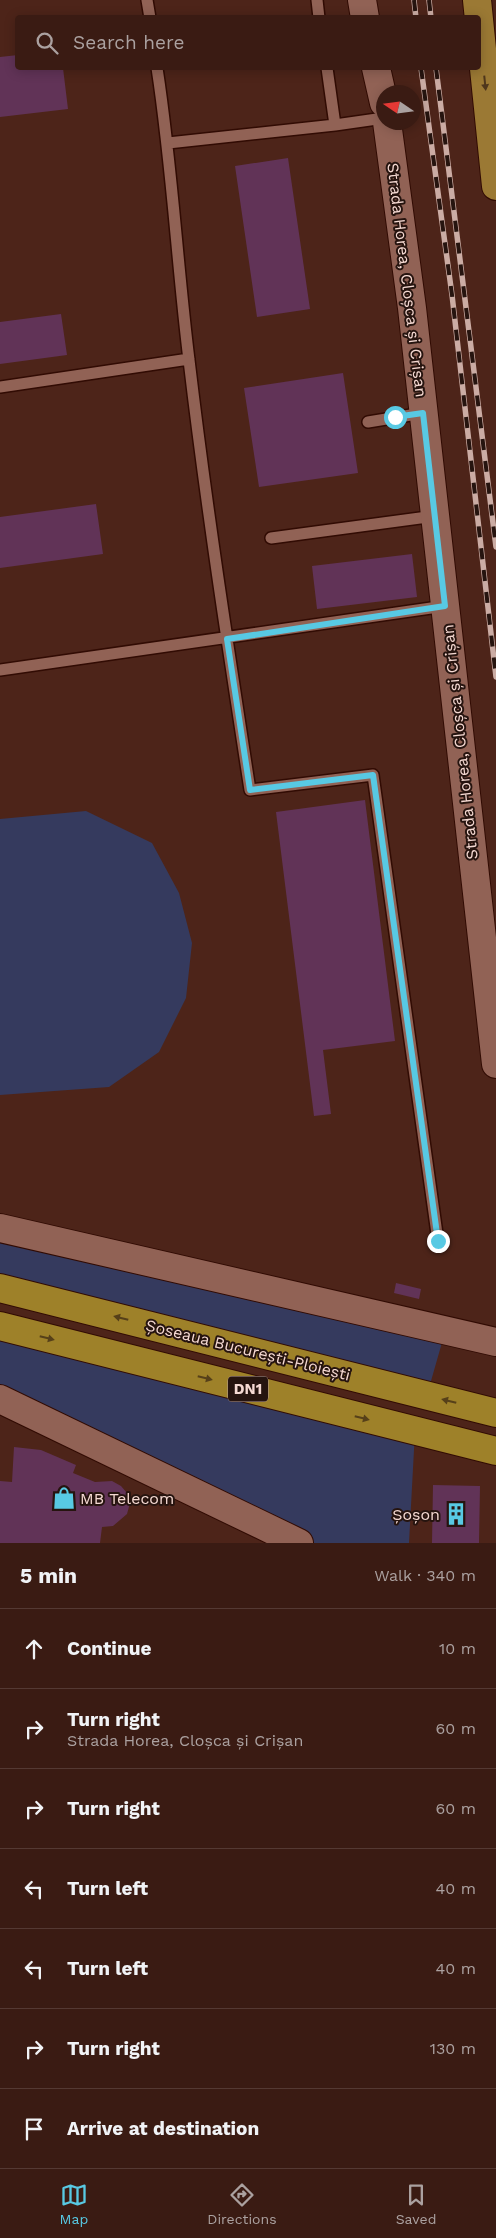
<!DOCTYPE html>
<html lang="en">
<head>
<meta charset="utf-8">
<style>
	body { margin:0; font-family:"Work Sans",sans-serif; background:#41241c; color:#f1f3f6 }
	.compass { position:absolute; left:376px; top:85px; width:45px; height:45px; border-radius:50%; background:#3a1b13; box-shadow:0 2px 12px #0003; rotate:283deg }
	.stop { position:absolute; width:15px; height:15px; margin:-11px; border:4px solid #58c9e3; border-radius:50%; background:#fff }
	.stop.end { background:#58c9e3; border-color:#fff; box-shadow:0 1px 5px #0008 }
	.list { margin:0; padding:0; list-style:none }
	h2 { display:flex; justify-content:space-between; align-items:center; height:65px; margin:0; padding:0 20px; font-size:21px }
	h2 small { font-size:16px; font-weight:400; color:#aba1a0 }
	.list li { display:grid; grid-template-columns:32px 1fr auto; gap:15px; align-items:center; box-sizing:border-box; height:80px; padding:0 20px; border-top:1px solid #543933 }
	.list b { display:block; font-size:19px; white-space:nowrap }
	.list p { margin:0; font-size:16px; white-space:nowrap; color:#aba1a0 }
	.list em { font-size:16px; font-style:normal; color:#aba1a0 }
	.icon { flex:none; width:28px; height:28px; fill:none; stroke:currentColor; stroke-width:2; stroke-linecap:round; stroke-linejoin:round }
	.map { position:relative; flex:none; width:496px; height:1543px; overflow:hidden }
	.search { position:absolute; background:#3a1b13; box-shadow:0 2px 12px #0003; left:15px; right:15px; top:15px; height:55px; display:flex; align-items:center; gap:12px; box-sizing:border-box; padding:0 18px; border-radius:5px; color:#aba1a0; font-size:19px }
	.sheet { height:625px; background:#3a1b13 }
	nav { display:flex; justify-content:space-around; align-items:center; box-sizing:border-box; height:70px; border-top:1px solid #543933; background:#3a1b13; font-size:14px; color:#aba1a0 }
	nav a { display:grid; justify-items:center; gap:2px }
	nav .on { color:#58c9e3 }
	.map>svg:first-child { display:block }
	.green { fill:#353a5e }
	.building { fill:#613357 }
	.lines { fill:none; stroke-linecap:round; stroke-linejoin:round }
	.service-casing { stroke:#310b03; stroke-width:14 }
	.tertiary-casing { stroke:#310b03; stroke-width:30 }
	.primary-casing { stroke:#310b03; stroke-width:30 }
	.trunk-casing { stroke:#310b03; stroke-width:30 }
	.service { stroke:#916255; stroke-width:11 }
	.tertiary { stroke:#916255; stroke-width:28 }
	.primary { stroke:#9b7934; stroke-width:28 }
	.trunk { stroke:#9e8129; stroke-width:28 }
	.rail-casing { stroke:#cbaca4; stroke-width:5.5 }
	.rail { stroke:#26140f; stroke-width:4; stroke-dasharray:11; stroke-linecap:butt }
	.oneway { fill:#4f371c }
	.oneway2 { fill:#564019 }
	.route { stroke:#58c9e3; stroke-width:6 }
	.labels { text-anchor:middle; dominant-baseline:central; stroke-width:4; stroke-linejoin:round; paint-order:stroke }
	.shield { fill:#26140f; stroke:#b79e98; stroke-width:1 }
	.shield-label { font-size:15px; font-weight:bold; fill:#f5d9d2 }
	.street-label { font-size:16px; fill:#f5d9d2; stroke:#26140f }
	.poi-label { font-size:16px; fill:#f5d9d2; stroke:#26140f; text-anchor:start }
</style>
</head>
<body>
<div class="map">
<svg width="496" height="1543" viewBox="0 0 496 1543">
	<rect width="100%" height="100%" fill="#4d2419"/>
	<path class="green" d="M86,811l66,32 27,50 13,50 -6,55 -27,54 -50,35 -109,8v-276z
		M0,1229l445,103 -18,63 -427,-114z
		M0,1326l415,105 -6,112h-110l-299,-144z"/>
	<path class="building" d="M18,55v13h45l5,41 -68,8v-60z
		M288,158l22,151 -53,8 -22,-151z
		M61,314l6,41 -67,9v-42z
		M343,373l15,100 -99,14 -15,-99z
		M96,504l7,50 -103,14v-51z
		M412,554l5,43 -100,12 -5,-43z
		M365,800l30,241 -72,9 8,64 -17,2 -38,-304z
		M396,1283l25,6 -2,10 -25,-6z
		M14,1447l27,3 35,15 -3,8 22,9 17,-1 9,5 6,7 3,10 -3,11 -14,12 -11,1 -2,16h-100v-62l12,1z
		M433,1485l47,1 -1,57h-47z"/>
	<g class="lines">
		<defs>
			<path id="service" d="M147,0l3,18
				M317,0l2,18
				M157,68c15,97 20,195 32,292 17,144 39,287 61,430l123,-15 65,466
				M327,68l8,57
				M168,143l167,-18 49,-7
				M0,387l189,-28
				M368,422l55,-9
				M271,538l164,-22
				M0,670l445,-64"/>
			<path id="tertiary" d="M362,0l3,18
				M376,68l8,35
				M387,122l25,186 84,756
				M0,1228l496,114
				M0,1399l299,144"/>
			<path id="primary" d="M477,0l19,186"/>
			<path id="trunk" d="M0,1288l496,125
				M0,1326l496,125"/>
		</defs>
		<use href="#service" class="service-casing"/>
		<use href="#tertiary" class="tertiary-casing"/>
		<use href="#primary" class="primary-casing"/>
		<use href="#trunk" class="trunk-casing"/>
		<use href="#service" class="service"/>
		<use href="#tertiary" class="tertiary"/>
		<use href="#primary" class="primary"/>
		<use href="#trunk" class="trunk"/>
		<defs>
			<path id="rail" d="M414,0l2,18
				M429,0l2,18
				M421,68l31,227 44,382
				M436,68l60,479"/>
		</defs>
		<use href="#rail" class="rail-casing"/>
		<use href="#rail" class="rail"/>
	</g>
	<defs><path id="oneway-solid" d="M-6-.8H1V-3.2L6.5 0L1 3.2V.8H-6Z" transform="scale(1.25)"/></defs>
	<use class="oneway" href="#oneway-solid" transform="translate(485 83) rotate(84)"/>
	<g class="oneway2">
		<use href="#oneway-solid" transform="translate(121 1318) rotate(-166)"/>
		<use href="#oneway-solid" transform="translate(47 1338) rotate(14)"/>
		<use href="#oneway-solid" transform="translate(205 1378) rotate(14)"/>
		<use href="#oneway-solid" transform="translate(449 1401) rotate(-166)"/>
		<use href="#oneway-solid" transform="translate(362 1418) rotate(14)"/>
	</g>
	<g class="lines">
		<path class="route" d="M395,417l28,-4 22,193 -218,33 23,151 123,-15 65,466"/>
	</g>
	<defs>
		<symbol id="shop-bare" viewBox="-9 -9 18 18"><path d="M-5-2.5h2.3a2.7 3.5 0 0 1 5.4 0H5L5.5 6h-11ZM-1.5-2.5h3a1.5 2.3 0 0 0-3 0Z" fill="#58c9e3" stroke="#26140f" stroke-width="2.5" paint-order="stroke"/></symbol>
		<symbol id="building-bare" viewBox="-9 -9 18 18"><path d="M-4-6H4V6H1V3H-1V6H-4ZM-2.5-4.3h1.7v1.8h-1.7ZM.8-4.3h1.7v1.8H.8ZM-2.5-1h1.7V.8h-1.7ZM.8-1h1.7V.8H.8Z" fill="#58c9e3" stroke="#26140f" stroke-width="2.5" paint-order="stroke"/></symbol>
	</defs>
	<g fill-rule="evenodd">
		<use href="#shop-bare" x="48" y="1482" width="32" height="32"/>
		<use href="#building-bare" x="440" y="1498" width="32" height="32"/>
	</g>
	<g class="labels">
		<rect class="shield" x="228" y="1376.5" width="40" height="25" rx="4"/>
		<g class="shield-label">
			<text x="248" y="1389">DN1</text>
		</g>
		<g class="street-label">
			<text transform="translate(407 280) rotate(83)">Strada Horea, Cloșca și Crișan</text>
			<text transform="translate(460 742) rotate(-96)">Strada Horea, Cloșca și Crișan</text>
			<text transform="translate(248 1350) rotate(14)">Șoseaua București-Ploiești</text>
		</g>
		<g class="poi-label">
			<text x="80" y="1498">MB Telecom</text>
			<text x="440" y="1514" text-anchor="end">Șoșon</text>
		</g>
	</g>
</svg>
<svg class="compass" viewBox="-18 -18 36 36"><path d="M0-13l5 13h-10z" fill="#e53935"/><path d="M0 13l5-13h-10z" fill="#aba1a0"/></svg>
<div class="stop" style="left:395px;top:417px"></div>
<div class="stop end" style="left:438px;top:1241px"></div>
<div class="search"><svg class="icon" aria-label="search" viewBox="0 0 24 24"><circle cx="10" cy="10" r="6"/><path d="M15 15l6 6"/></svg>Search here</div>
</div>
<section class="sheet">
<h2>5 min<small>Walk · 340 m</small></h2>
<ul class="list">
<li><svg class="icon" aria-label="ahead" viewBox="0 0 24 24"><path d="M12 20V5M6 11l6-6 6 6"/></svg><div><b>Continue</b></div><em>10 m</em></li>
<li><svg class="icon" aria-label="right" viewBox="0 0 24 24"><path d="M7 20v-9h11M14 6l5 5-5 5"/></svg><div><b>Turn right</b><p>Strada Horea, Cloșca și Crișan</p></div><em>60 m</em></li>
<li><svg class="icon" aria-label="right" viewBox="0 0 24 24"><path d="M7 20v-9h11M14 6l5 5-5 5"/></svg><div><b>Turn right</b></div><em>60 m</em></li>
<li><svg class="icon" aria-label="left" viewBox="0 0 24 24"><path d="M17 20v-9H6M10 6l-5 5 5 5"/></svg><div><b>Turn left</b></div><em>40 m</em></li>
<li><svg class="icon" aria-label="left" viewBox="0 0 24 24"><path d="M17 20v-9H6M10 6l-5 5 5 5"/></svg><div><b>Turn left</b></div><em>40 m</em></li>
<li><svg class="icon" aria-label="right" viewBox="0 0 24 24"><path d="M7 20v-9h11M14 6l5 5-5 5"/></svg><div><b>Turn right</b></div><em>130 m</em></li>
<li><svg class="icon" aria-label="arrive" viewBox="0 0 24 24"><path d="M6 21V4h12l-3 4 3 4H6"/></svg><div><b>Arrive at destination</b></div></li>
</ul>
</section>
<nav>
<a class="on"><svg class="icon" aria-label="map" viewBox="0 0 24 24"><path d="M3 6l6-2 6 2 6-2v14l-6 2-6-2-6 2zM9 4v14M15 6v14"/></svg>Map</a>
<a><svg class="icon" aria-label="directions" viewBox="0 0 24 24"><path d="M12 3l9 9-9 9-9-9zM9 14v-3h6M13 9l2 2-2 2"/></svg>Directions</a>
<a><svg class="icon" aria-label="saved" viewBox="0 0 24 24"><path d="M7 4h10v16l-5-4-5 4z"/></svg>Saved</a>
</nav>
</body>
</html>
